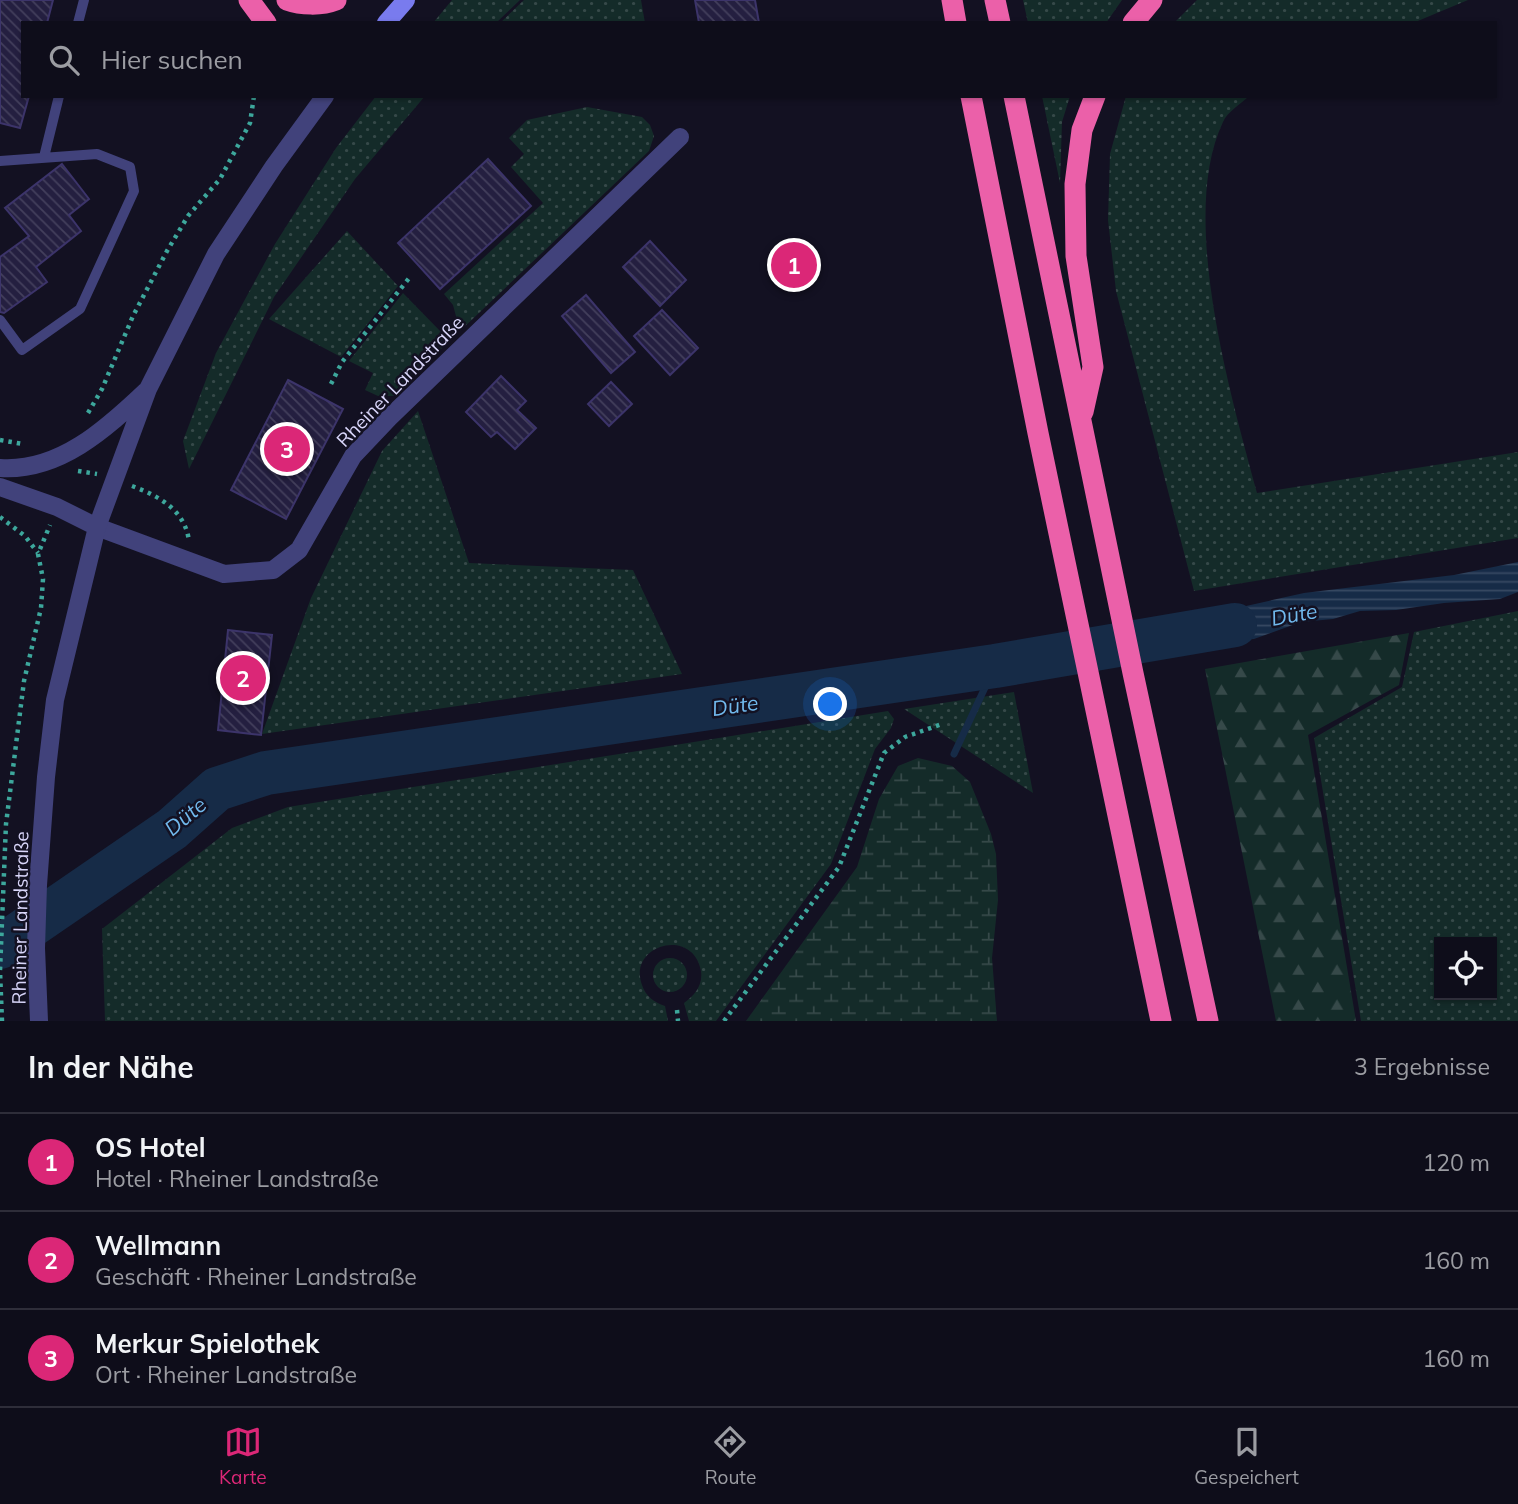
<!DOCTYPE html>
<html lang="de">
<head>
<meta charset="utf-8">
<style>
	body { margin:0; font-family:Mulish,sans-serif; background:#171623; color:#f1f3f6 }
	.controls { position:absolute; right:21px; bottom:21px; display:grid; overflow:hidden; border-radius:0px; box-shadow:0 2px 5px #0004 }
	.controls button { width:63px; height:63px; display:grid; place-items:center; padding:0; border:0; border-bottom:2px solid #2e2d39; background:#0e0d1a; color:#f1f3f6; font:35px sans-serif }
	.you { position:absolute; left:831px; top:705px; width:24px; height:24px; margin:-18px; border:5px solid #fff; border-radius:50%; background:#1a73e8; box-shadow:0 0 0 10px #1a73e833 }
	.badge { display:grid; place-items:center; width:46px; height:46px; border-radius:50%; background:#db2777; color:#fff; font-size:23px; font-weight:700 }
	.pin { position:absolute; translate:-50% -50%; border:4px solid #fff; box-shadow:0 2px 7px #0006 }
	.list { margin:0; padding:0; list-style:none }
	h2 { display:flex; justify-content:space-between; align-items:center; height:91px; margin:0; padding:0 28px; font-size:30px }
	h2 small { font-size:23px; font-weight:400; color:#9b9ca2 }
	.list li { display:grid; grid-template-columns:46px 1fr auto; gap:21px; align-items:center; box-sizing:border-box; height:98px; padding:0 28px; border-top:2px solid #2e2d39 }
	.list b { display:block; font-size:26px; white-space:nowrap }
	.list p { margin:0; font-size:23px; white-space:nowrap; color:#9b9ca2 }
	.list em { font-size:23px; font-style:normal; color:#9b9ca2 }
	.icon { flex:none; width:38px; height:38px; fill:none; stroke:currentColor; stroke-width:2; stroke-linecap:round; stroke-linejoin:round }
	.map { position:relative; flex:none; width:1518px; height:1021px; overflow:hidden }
	.search { position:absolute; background:#0e0d1a; box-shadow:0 2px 5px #0004; left:21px; right:21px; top:21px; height:77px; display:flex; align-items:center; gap:18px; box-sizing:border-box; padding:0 24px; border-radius:0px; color:#9b9ca2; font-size:26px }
	.sheet { height:385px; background:#0e0d1a }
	nav { display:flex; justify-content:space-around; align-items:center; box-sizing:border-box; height:98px; border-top:2px solid #2e2d39; background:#0e0d1a; font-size:19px; color:#9b9ca2 }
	nav a { display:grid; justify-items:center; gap:4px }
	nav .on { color:#db2777 }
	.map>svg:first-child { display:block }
	.grass { fill:url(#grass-dots); fill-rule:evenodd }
	.forest { fill:url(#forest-firs) }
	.wetland { fill:url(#wetland-marsh) }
	.water { fill:url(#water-rules) }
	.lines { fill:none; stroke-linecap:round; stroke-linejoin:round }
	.stream { stroke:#162b47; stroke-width:7 }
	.river { stroke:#162b47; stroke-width:44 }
	.building { fill:url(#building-back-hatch); stroke:#3c346a; stroke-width:2 }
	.path { stroke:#3da79c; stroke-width:4.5; stroke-dasharray:3.5 5; stroke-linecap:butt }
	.service { stroke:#41427b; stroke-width:10 }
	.minor { stroke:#41427b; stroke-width:18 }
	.tertiary { stroke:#41427b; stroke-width:18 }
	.secondary { stroke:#797bee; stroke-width:18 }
	.motorway { stroke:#eb60a9; stroke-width:21 }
	.labels { text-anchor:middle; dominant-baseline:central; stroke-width:5; stroke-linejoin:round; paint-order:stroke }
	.street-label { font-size:19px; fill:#d9d6fa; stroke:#131122 }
	.water-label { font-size:21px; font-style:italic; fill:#71b9ed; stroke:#131122 }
</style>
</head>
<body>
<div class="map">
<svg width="1518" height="1021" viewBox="0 0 1518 1021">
	<defs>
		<pattern id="grass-dots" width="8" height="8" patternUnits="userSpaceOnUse" patternTransform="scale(1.75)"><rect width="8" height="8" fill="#142b29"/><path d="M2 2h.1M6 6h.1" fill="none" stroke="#364949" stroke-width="1.8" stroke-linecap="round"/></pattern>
		<pattern id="forest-firs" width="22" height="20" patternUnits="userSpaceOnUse" patternTransform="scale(1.75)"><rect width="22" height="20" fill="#142b29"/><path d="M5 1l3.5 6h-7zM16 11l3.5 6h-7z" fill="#364949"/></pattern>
		<pattern id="wetland-marsh" width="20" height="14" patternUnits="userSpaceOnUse" patternTransform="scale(1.75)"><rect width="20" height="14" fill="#142b29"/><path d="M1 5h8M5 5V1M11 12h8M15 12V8" fill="none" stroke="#364949"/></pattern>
		<pattern id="water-rules" width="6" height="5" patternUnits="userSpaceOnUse" patternTransform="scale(1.75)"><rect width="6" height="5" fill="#162b47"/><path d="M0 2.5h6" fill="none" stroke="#374962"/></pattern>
		<pattern id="building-back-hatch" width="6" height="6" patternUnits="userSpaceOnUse" patternTransform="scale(1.75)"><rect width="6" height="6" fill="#241f40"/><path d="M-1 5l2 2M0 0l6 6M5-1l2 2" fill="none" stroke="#433f5c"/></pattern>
	</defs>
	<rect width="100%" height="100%" fill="#131122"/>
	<path class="grass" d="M452,0h68l-24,23h-63z
		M524,0h117l4,23h-145z
		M1023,0h99l-16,23h-78z
		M1197,0h271l-55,23h-239z
		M376,96h49l-70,83 -81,118 -85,172 -6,-28 33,-88 59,-109 61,-96z
		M1042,96h28l-8,26 -2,61z
		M1126,96h123c-8,8 -22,16 -26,26 -45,94 8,274 34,371l261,-41v86l-324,53 -78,-300 -8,-71 2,-66z
		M587,107l55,10 8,8 4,11 -5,15 -189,180 -7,-26 -9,-11 99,-91 -32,-36 13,-13 -15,-16 18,-18z
		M347,231l51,55 -57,71 -72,-38z
		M403,293l38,39 2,15 -48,49h-17l-13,-6 8,-17 -24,-12z
		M418,411l51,152 164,7 49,104 -420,60 49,-136 71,-147z
		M1518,611v410h-157l-47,-283 88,-51 12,-55zM1439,942h53v53h-53z
		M1014,692l19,101 -129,-84z
		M888,711l6,8 -3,9 -16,21 -44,115 -115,157h-27l-5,-18c11,-8 19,-18 17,-32 -8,-45 -74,-26 -59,14 4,12 12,17 23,21l3,15h-563l-3,-92 130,-101 56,-21z
		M653 975a17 17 0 1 1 34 0a17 17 0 1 1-34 0Z"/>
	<path class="forest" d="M1409,633l-10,52 -91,50 48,286h-80l-71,-352z"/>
	<path class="wetland" d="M918,758l34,8 18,16 21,52 5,20 2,46 -6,58 5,63h-251l111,-154 22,-68 19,-33z"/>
	<path class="water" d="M1518,562v30l-18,7 -56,4 -48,7 -36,1 -27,8 -32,3 -47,17 -77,6 -7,-30 40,-1 94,-21 150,-18z"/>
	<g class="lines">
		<path class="stream" d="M954,754l41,-88"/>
		<path class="river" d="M0,947l172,-118 45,-40 49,-16 729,-107 240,-41"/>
	</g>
	<path class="building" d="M0,0h53l-6,23h-24v73h6l-9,32 -20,-5z
		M695,0h60l4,23h-60z
		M488,159l43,47 -91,83 -42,-46z
		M62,164l27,35 -20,16 12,16 -45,36 11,15 -43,31 -4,-1v-55l29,-21 -24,-28z
		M650,241l36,39 -26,26 -37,-39z
		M586,295l49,57 -24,21 -49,-57z
		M662,310l36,38 -28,27 -36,-39z
		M501,376l25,25 -9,9 19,18 -21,21 -18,-17 -6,5 -25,-25z
		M288,380l55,29 -57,110 -55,-29z
		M611,382l21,22 -23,22 -21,-22z
		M228,630l44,5 -11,100 -43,-5z"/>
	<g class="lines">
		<path class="path" d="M331,384l11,-22 68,-85
			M88,413l14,-24 31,-73 34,-65 21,-35 32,-37 30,-56 4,-27
			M0,440l23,4
			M78,471l19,3
			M132,486c27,10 53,24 57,55
			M0,517l25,19 13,17
			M677,1010l1,11
			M2,1021l-2,-50 6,-147 18,-143 17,-73 2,-29 -5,-25 12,-29
			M724,1021l115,-154 45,-114 21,-16 37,-13"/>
		<path class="service" d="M78,23l6,-23
			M44,157l15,-61
			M0,161l97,-7 33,13 4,24 -54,118 -58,41 -22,-30"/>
		<path class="minor" d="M97,527l127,47 49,-4 26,-20 54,-94 36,-38 291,-281"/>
		<path class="tertiary" d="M0,468c59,4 106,-39 146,-77
			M0,487l57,20 40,20
			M39,1021l-3,-73 2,-63 8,-108 9,-77 42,-173 51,-138 68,-135 58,-88 51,-70"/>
		<path class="secondary" d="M386,23l20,-23"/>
		<path class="motorway" d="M249,0l17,23
			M287,0c14,5 34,6 49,0
			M952,0l4,23
			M995,0l5,23
			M1133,23l19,-23
			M971,96l67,337 123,588
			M1014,96l119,577 75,348
			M1083,412l10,-45 -17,-111 -1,-72 7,-54 13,-34"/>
	</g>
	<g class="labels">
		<g class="street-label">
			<text transform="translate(400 381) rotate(-46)">Rheiner Landstraße</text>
			<text transform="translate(20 918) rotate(-89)">Rheiner Landstraße</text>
		</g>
		<g class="water-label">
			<text transform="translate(1294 614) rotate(-10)">Düte</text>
			<text transform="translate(735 705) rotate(-8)">Düte</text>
			<text transform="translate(185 816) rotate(-40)">Düte</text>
		</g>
	</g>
</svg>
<div class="controls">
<button><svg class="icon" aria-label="locate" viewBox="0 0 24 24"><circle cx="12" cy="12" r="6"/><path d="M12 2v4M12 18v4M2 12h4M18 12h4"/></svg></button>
</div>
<div class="you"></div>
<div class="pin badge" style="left:794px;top:265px">1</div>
<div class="pin badge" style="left:243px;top:678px">2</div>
<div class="pin badge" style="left:287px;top:449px">3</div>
<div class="search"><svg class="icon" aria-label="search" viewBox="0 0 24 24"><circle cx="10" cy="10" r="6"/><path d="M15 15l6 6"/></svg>Hier suchen</div>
</div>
<section class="sheet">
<h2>In der Nähe<small>3 Ergebnisse</small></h2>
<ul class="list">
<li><span class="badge">1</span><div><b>OS Hotel</b><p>Hotel · Rheiner Landstraße</p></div><em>120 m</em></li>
<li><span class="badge">2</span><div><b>Wellmann</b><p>Geschäft · Rheiner Landstraße</p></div><em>160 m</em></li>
<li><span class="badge">3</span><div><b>Merkur Spielothek</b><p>Ort · Rheiner Landstraße</p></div><em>160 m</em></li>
</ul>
</section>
<nav>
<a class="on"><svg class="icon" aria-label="map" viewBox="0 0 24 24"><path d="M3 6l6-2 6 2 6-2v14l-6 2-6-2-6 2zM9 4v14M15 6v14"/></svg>Karte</a>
<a><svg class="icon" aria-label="directions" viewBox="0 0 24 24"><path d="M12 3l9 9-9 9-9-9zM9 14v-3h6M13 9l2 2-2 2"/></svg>Route</a>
<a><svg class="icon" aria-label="saved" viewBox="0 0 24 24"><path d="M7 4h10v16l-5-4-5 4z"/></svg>Gespeichert</a>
</nav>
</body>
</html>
